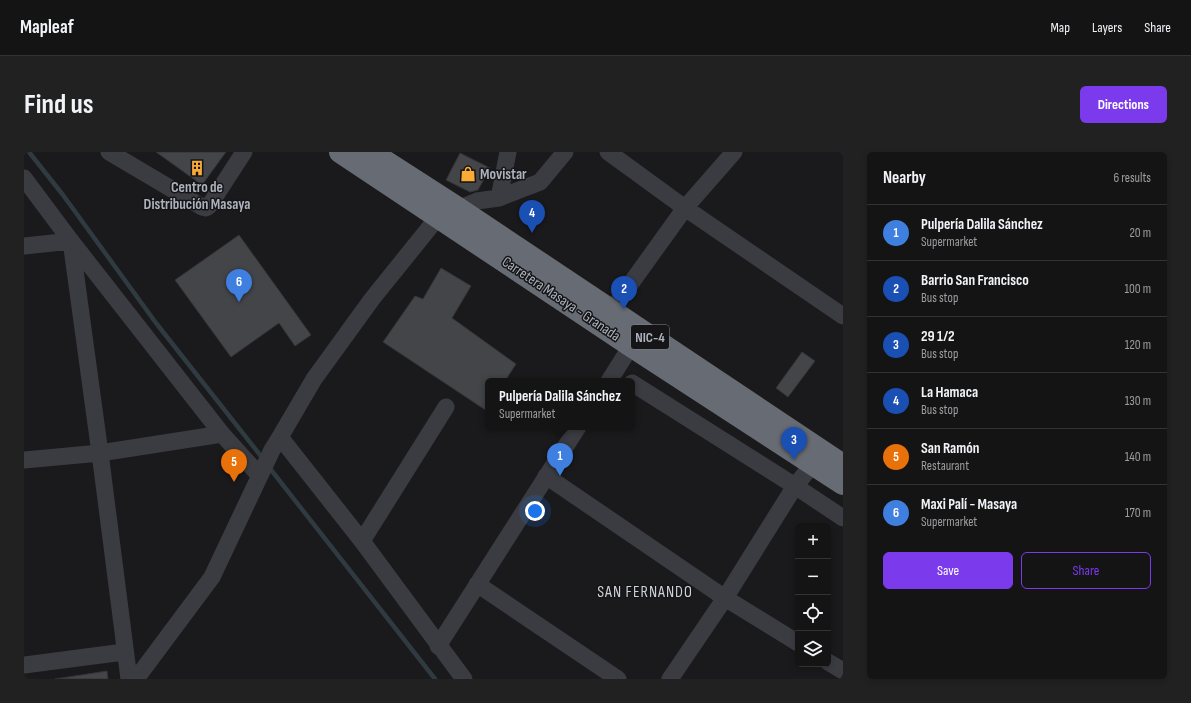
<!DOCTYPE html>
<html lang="en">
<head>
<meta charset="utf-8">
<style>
	body { margin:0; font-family:"Sofia Sans Condensed",sans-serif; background:#212122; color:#f1f3f6 }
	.controls { position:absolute; right:12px; bottom:12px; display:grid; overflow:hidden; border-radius:6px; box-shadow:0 2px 6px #0003 }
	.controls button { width:36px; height:36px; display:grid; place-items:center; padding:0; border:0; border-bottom:1px solid #333334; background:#141415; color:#f1f3f6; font:20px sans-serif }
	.you { position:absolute; left:511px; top:359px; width:14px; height:14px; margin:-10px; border:3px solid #fff; border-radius:50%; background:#1a73e8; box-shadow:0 0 0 6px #1a73e833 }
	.badge { display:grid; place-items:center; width:26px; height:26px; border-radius:50%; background:#7c3aed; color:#fff; font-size:13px; font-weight:700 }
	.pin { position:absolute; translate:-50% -33px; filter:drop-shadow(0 1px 2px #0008) }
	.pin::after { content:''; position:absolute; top:21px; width:14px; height:12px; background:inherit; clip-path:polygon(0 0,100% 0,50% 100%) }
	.popup { position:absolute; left:461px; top:226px; width:150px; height:52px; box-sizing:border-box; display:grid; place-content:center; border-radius:6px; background:#141415; filter:drop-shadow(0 1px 3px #0005); font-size:13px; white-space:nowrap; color:#9d9ea0 }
	.popup b { font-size:15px; color:#f1f3f6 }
	.popup::after { content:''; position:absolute; left:50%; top:100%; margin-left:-8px; border:8px solid transparent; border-top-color:#141415 }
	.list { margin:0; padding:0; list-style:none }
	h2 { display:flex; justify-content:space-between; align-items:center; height:52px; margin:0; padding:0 16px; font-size:17px }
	h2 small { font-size:13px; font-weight:400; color:#9d9ea0 }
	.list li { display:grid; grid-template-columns:26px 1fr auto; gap:12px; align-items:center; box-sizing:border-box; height:56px; padding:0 16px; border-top:1px solid #333334 }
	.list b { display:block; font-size:15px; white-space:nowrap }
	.list p { margin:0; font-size:13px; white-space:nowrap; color:#9d9ea0 }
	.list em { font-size:13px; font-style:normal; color:#9d9ea0 }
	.actions { display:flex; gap:8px; padding:12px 16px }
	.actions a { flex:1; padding:9px 0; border:1px solid #7c3aed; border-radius:6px; text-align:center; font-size:14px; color:#7c3aed }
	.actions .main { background:#7c3aed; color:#fff }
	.icon { flex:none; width:22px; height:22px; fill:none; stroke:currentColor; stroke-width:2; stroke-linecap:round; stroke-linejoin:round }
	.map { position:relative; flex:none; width:819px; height:527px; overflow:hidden; border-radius:6px }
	header { display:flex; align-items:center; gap:24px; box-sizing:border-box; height:56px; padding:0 20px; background:#141415; border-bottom:1px solid #333334 }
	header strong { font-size:19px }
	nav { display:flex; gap:22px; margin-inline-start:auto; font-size:14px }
	.intro { display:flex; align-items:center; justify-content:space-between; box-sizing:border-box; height:96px; padding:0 24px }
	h1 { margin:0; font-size:28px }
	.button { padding:10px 18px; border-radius:6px; background:#7c3aed; color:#fff; font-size:14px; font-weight:700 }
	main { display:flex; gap:24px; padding:0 24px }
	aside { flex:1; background:#141415; border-radius:6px; box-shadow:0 2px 6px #0003 }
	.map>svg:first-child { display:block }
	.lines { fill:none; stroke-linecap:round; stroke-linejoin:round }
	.stream { stroke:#2f3a41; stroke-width:4.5 }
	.building { fill:#444549; stroke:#343438 }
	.minor { stroke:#3b3c42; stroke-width:17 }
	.highway { stroke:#676b73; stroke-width:22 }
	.labels { text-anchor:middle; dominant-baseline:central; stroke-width:3; stroke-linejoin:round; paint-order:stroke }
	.shield { fill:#151517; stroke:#7f838a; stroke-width:1 }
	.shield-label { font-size:14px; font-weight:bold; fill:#acb2bc }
	.poi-label { font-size:15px; font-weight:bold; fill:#acb2bc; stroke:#151517; text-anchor:start }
	.street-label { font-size:15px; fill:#acb2bc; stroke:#151517 }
	.neighbourhood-label { font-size:16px; letter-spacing:1px; fill:#cdd1d8; stroke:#151517 }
</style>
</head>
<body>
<header>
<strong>Mapleaf</strong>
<nav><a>Map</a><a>Layers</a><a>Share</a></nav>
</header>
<div class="intro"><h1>Find us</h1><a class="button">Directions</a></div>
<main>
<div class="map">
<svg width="819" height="527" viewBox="0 0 819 527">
	<rect width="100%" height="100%" fill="#1a1a1c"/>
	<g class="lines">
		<path class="stream" d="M5,0l34,43 93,128 108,137
			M244,314l167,213"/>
	</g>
	<path class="building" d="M132,0h70l-24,33z
		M436,1l30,15 -12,22 -8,2 -24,-12z
		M215,83l72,100 -16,11 -16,-23 -48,34 -56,-77z
		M417,116l30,18 -19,32 64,46 -11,17h-17v28l-1,2 -104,-69 32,-46 8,3z
		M778,200l13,9 -27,36 -12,-9z
		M83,519l1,8h-53z"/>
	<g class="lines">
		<path class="minor" d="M85,0l93,55 4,1 3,-2 35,-54
			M584,0l77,56 158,108
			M0,26l47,63 151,193
			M475,46l9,-46
			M47,89l29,212 29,226
			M0,94l47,-5
			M587,159l74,-103 49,-56
			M585,229l22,-35
			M608,231l163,103 48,32
			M256,285l82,104 102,138
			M0,308l76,-7 122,-19 37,41
			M522,324l179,122 73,45
			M338,389l84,-134
			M453,432l141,95
			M414,494l140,-219
			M804,510l15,9
			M0,513l100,-13
			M112,527l76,-102 60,-127 8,-13 34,-58 58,-80 66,-82 39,-16 22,-3 41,-16 25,-30
			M646,527l55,-81 70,-112 18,-22"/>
		<path class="highway" d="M316,0l291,194 212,138
			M347,0l87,56 385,257"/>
	</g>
	<defs>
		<symbol id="building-bare" viewBox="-9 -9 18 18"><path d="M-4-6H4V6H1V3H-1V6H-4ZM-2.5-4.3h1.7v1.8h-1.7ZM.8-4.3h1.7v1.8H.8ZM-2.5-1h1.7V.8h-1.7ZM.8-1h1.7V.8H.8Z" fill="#f9ab35" stroke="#151517" stroke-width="2.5" paint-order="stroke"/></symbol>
		<symbol id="shop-bare" viewBox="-9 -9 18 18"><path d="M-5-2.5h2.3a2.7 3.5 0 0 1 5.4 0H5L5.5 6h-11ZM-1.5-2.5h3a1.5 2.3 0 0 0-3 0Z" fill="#f9ab35" stroke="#151517" stroke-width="2.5" paint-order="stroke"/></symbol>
	</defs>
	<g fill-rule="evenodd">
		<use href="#building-bare" x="162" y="5" width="22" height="22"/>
		<use href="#shop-bare" x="433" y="11" width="22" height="22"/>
	</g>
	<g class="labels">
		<rect class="shield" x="607" y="173" width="38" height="24" rx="3"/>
		<g class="shield-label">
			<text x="626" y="185">NIC-4</text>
		</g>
		<g class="poi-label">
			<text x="456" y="22">Movistar</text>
			<text x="173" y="35" text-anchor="middle">Centro de<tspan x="173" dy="17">Distribución Masaya</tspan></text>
		</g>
		<g class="street-label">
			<text transform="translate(537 147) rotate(34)">Carretera Masaya - Granada</text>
		</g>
		<g class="neighbourhood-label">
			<text x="621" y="440">SAN FERNANDO</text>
		</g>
	</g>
</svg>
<div class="controls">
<button>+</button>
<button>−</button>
<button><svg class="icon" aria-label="locate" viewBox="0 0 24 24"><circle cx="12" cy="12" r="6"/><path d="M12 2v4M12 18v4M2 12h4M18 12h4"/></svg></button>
<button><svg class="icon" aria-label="layers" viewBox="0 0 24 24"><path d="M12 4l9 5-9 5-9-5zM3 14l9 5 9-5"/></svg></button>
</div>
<div class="you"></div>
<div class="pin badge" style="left:536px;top:324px;background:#3f7fe0">1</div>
<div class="popup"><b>Pulpería Dalila Sánchez</b>Supermarket</div>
<div class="pin badge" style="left:600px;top:157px;background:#1a4fb4">2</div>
<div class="pin badge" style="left:770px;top:308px;background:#1a4fb4">3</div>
<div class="pin badge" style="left:508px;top:81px;background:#1a4fb4">4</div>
<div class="pin badge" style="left:210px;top:330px;background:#e8710a">5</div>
<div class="pin badge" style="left:215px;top:150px;background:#3f7fe0">6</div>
</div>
<aside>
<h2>Nearby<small>6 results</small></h2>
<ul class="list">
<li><span class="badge" style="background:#3f7fe0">1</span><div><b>Pulpería Dalila Sánchez</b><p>Supermarket</p></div><em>20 m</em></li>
<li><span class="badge" style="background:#1a4fb4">2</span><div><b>Barrio San Francisco</b><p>Bus stop</p></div><em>100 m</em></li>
<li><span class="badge" style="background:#1a4fb4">3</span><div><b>29 1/2</b><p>Bus stop</p></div><em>120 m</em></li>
<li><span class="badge" style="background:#1a4fb4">4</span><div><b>La Hamaca</b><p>Bus stop</p></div><em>130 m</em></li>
<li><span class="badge" style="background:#e8710a">5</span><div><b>San Ramón</b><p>Restaurant</p></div><em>140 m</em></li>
<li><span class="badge" style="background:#3f7fe0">6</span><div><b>Maxi Palí - Masaya</b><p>Supermarket</p></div><em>170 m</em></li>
</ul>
<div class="actions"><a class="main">Save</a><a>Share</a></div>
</aside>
</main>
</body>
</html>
